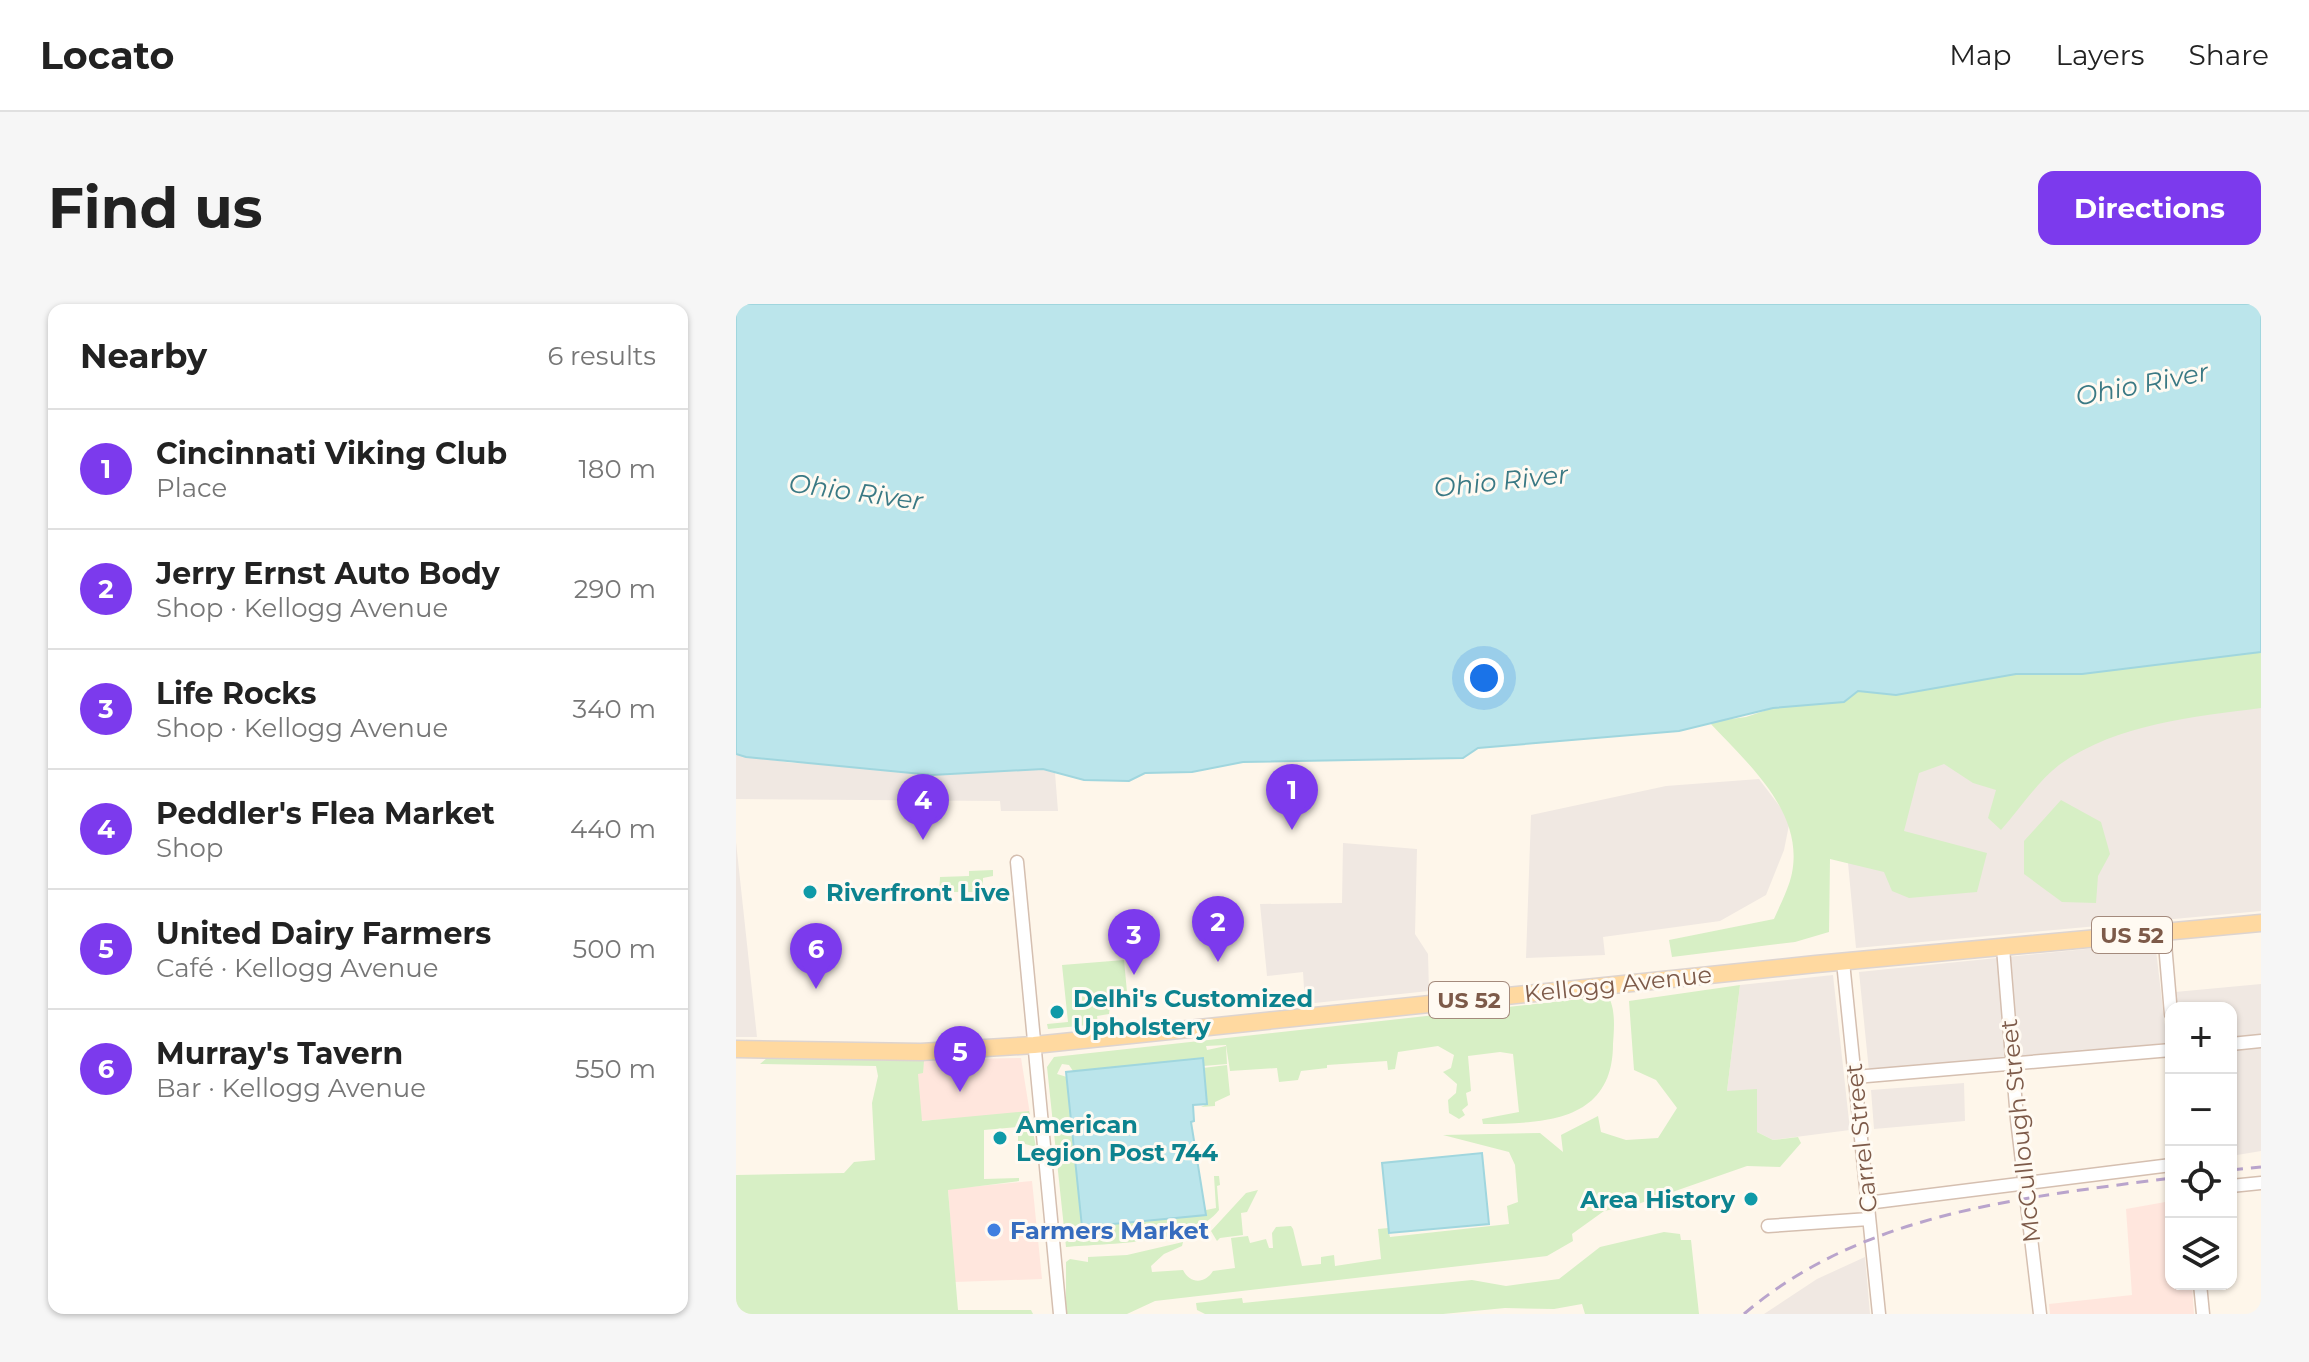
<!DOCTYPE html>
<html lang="en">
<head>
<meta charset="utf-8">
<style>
	body { margin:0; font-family:Montserrat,sans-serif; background:#f6f6f6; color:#222 }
	.controls { position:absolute; right:24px; bottom:24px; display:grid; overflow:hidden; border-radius:16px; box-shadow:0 2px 6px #0004 }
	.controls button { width:72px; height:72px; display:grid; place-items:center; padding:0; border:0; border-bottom:2px solid #e0e0e0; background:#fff; color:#222; font:40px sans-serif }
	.you { position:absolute; left:748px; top:374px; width:28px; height:28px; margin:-20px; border:6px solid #fff; border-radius:50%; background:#1a73e8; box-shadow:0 0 0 12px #1a73e833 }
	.badge { display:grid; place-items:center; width:52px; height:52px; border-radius:50%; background:#7c3aed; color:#fff; font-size:26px; font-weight:700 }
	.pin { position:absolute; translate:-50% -66px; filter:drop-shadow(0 2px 4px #0008) }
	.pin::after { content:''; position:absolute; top:42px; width:28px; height:24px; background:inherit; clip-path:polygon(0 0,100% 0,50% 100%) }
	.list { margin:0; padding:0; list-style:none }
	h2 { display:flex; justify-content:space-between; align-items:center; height:104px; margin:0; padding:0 32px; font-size:34px }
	h2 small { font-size:26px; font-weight:400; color:#767676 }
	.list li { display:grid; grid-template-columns:52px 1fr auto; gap:24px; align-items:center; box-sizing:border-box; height:120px; padding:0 32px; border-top:2px solid #e0e0e0 }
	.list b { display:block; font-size:30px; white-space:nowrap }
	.list p { margin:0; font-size:26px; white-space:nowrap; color:#767676 }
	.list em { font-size:26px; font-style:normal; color:#767676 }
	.icon { flex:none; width:44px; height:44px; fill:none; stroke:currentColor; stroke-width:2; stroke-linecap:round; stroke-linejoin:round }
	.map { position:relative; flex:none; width:1525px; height:1010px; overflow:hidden; border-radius:16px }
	header { display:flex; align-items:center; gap:48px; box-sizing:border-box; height:112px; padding:0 40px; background:#fff; border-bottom:2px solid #e0e0e0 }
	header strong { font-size:38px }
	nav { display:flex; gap:44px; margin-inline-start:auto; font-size:28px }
	.intro { display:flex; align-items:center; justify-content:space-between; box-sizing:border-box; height:192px; padding:0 48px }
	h1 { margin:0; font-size:56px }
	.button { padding:20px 36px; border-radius:16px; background:#7c3aed; color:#fff; font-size:28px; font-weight:700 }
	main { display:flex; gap:48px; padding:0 48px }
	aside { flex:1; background:#fff; border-radius:16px; box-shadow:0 2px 6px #0004 }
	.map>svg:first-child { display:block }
	.commercial { fill:#ffe6dd }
	.industrial { fill:#f0e8e2 }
	.green { fill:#d7efc5 }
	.water { fill:#bbe5eb; stroke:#a0d6de; stroke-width:2 }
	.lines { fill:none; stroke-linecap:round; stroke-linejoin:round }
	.minor-casing { stroke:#d5bfb0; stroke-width:15 }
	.major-casing { stroke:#ddd4d0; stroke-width:19 }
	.minor { stroke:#fff; stroke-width:12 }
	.major { stroke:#ffd9a0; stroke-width:16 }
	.rail { stroke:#b9a4cc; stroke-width:3; stroke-dasharray:12 8; stroke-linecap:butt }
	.culture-dot { fill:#0f9aa8; stroke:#fffaf2; stroke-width:3 }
	.shop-dot { fill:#3f7fe0; stroke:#fffaf2; stroke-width:3 }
	.labels { text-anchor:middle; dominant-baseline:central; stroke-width:6; stroke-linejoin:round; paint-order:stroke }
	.shield { fill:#fffaf2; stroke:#a48a7c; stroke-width:2 }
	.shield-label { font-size:22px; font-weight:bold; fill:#7d5a49 }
	.culture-label { font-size:24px; font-weight:bold; fill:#0d838f; stroke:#fffaf2; text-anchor:start }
	.street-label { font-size:24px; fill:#7d5a49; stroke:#fffaf2 }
	.shop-label { font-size:24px; font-weight:bold; fill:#366cbe; stroke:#fffaf2; text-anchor:start }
	.water-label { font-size:26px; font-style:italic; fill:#3a7984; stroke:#fffaf2 }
</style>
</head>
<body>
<header>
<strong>Locato</strong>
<nav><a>Map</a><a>Layers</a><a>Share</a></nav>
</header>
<div class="intro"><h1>Find us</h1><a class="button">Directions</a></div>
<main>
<aside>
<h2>Nearby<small>6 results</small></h2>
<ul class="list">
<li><span class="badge">1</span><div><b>Cincinnati Viking Club</b><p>Place</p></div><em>180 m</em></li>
<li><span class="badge">2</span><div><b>Jerry Ernst Auto Body</b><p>Shop · Kellogg Avenue</p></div><em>290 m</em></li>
<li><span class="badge">3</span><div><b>Life Rocks</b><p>Shop · Kellogg Avenue</p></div><em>340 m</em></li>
<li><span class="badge">4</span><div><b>Peddler's Flea Market</b><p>Shop</p></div><em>440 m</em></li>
<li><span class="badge">5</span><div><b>United Dairy Farmers</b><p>Café · Kellogg Avenue</p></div><em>500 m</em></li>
<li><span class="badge">6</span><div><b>Murray's Tavern</b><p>Bar · Kellogg Avenue</p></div><em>550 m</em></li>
</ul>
</aside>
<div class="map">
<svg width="1525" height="1010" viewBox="0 0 1525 1010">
	<rect width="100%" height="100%" fill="#fef6ea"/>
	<path class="commercial" d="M285,754l9,56 -114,7 -1,-61z
		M296,877l10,98 -87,3 -7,-93z
		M1435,897v83h21l2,30h-144l-1,-10 83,-9 -6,-86z"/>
	<path class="industrial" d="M1525,348v259l-405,37 -23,-245 183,-29h66z
		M0,450l56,9 251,6 12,4 3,38h-57l-1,-10 -264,-2z
		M1023,475l31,41 -6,30 -18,45 -46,26 -117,16 2,18 -79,3 5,-143 135,-29z
		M0,538l21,195h-21z
		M607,539l74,6 -2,85 13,20 1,37 -124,13 -2,-32 -36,4 -7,-72 82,-1z
		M1419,638l12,101 -298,28 -10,-99z
		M1097,671l17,155 -77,10 -16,-8 -30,-41 13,-106z
		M1525,680v167l-30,5v-148h-55l-1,-16z
		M1228,779l1,38 -91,8 -3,-39z
		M1129,953l5,57h-106l53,-35z"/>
	<path class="green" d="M1525,348v56c-68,9 -145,16 -202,57 -22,17 -40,45 -58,65l-13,-12 8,-28 -23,-7 -29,-19 -25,9 -15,58 83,22 -10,39 -68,6 -17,-7 -8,-19 -54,-13 -1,73 -34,10 -123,15 -3,-17 105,-21c6,-14 15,-31 18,-46 12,-62 -45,-110 -83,-151l37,-5 27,-9 70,-6 15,-11 38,4 120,-21h66z
		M1325,496l40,22 9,32 -12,22 -2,27 -34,-1 -38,-28v-33z
		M257,566v6l-10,2v14h-44l1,-15 29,-1v-5z
		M388,656l3,32 -17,14 -1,8 -12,2 1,8 -50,5 -1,-5 21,-2 -6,-57z
		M1004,681l-13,106 30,-2v43l16,8 25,-3 3,6 -21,24 -33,-1 -109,38 -34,7 -32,23 1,7 -26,15 -392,45 -28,13h-61v-52l4,-3 18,3v-5l39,-2 56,-13 -1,4 -18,8 -13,12 1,6 31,-2c7,14 22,14 30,1l22,-3 -4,-30 17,-2 2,7 16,-4 3,9h4l-1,-15 4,-6 15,-1 2,3 9,37 19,-2v-7l13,-2 1,11 46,-7 -3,-30 10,-1 2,9 119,-13 -2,-18 11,-4 -3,-37 -6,-13 -66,-17 97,-2 23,19 -2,-17 37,-19 3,16 25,8 32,-2 19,-30 -21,-28 -22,-10 -5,-69z
		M872,692c8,13 6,34 5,48 0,80 -73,79 -130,80l-1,-5 37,-7 -6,-58 -13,-2 -32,4 3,35 -5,2 2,12 -6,5 3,5 -6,4 -10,-6 -1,-13 8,-7 1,-9 -14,-12 8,-4 3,-13 -16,-9 -40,6 -3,17 -7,1 -1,-9 -60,4v3l-26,3 -3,9 -19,2 -2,-14 -47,3 -4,-26 -20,1 1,4 19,-4 1,18 -24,2 -1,-8 -129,13 -4,-6 -7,-1 -5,10 10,3 5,56 -6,1 7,3 9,90 124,-12v-5l10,-2 -2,-32h5l1,9 -3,1 2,24c-27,35 -111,33 -153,37l-19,-180 7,-10z
		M31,754l157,3 -1,12 -5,1 4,47 107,-10 7,36 -18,-5v-15l-34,3v49l35,-1v3l-71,9 10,120h73l2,4h-297v-139l108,-2 10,-11 21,-2 -3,-57 6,-27 -2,-10 -116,-2z
		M491,761l3,30 -15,7v4l-14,1 6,-3 -4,-36z
		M522,886l-11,22 -6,1 2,22 -23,3 -3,3 -6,-10 35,-38z
		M928,928l16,2 1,6h10l8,74h-114l-3,-10 -28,5 -49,-1 -62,6h-238l-8,-4 -1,-7 46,-5 1,5 229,-23 34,6 53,-7 41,-32z"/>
	<path class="water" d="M0,0h1525v348l-179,22h-66l-120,21 -38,-4 -14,11 -71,6 -94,23 -201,17 -15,10 -220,4 -51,10 -47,1 -16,8 -45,-1 -41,-11 -111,6 -186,-18 -10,-3z
		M467,754l4,46 -14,1 1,16 -3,1 15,93 -124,12 -16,-155z
		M746,849l7,71 -100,9 -7,-70z"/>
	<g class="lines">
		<defs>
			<path id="minor" d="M281,558l43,452
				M1428,628l7,82
				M1267,644l14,171 23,195
				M1107,658l36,352
				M1495,740l30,-3
				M1119,773l316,-27
				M1495,882l30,-3
				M1131,899l304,-38
				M1032,922l101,-7
				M1464,980l3,30"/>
			<path id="major" d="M0,745l185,3 113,-7 782,-81 445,-41"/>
		</defs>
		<use href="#minor" class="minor-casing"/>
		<use href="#major" class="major-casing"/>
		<use href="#minor" class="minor"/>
		<use href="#major" class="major"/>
		<path class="rail" d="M1495,866l30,-3
			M1008,1010c119,-102 278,-116 427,-136"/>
	</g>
	<g class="culture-dot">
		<circle cx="74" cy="588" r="8"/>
		<circle cx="321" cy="708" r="8"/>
		<circle cx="264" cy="834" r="8"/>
		<circle cx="1015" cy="895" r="8"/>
	</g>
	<circle class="shop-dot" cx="258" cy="926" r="8"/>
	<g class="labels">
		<g class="shield">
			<rect x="1356" y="613" width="80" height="36" rx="6"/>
			<rect x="693" y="678" width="80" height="36" rx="6"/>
		</g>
		<g class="shield-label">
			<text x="1396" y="631">US 52</text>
			<text x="733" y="696">US 52</text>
		</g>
		<g class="culture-label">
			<text x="90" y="588">Riverfront Live</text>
			<text x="337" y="694">Delhi's Customized<tspan x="337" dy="28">Upholstery</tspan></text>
			<text x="280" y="820">American<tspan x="280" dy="28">Legion Post 744</tspan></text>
			<text x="999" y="895" text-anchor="end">Area History</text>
		</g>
		<g class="street-label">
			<text transform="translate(882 680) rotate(-6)">Kellogg Avenue</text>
			<text transform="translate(1284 827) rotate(-96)">McCullough Street</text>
			<text transform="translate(1125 834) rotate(-96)">Carrel Street</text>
		</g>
		<g class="shop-label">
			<text x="274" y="926">Farmers Market</text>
		</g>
		<g class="water-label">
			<text transform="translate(1406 80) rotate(-11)">Ohio River</text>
			<text transform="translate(765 177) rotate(-6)">Ohio River</text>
			<text transform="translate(120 188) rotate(8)">Ohio River</text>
		</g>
	</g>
</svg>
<div class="controls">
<button>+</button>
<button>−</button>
<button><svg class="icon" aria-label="locate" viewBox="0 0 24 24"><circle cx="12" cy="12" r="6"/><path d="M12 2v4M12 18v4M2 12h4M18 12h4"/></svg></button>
<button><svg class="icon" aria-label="layers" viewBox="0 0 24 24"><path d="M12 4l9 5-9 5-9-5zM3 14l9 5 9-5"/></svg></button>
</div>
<div class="you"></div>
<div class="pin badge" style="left:556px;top:526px">1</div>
<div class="pin badge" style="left:482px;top:658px">2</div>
<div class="pin badge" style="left:398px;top:671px">3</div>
<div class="pin badge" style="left:187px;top:536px">4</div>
<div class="pin badge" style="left:224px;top:788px">5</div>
<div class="pin badge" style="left:80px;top:685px">6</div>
</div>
</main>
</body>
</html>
